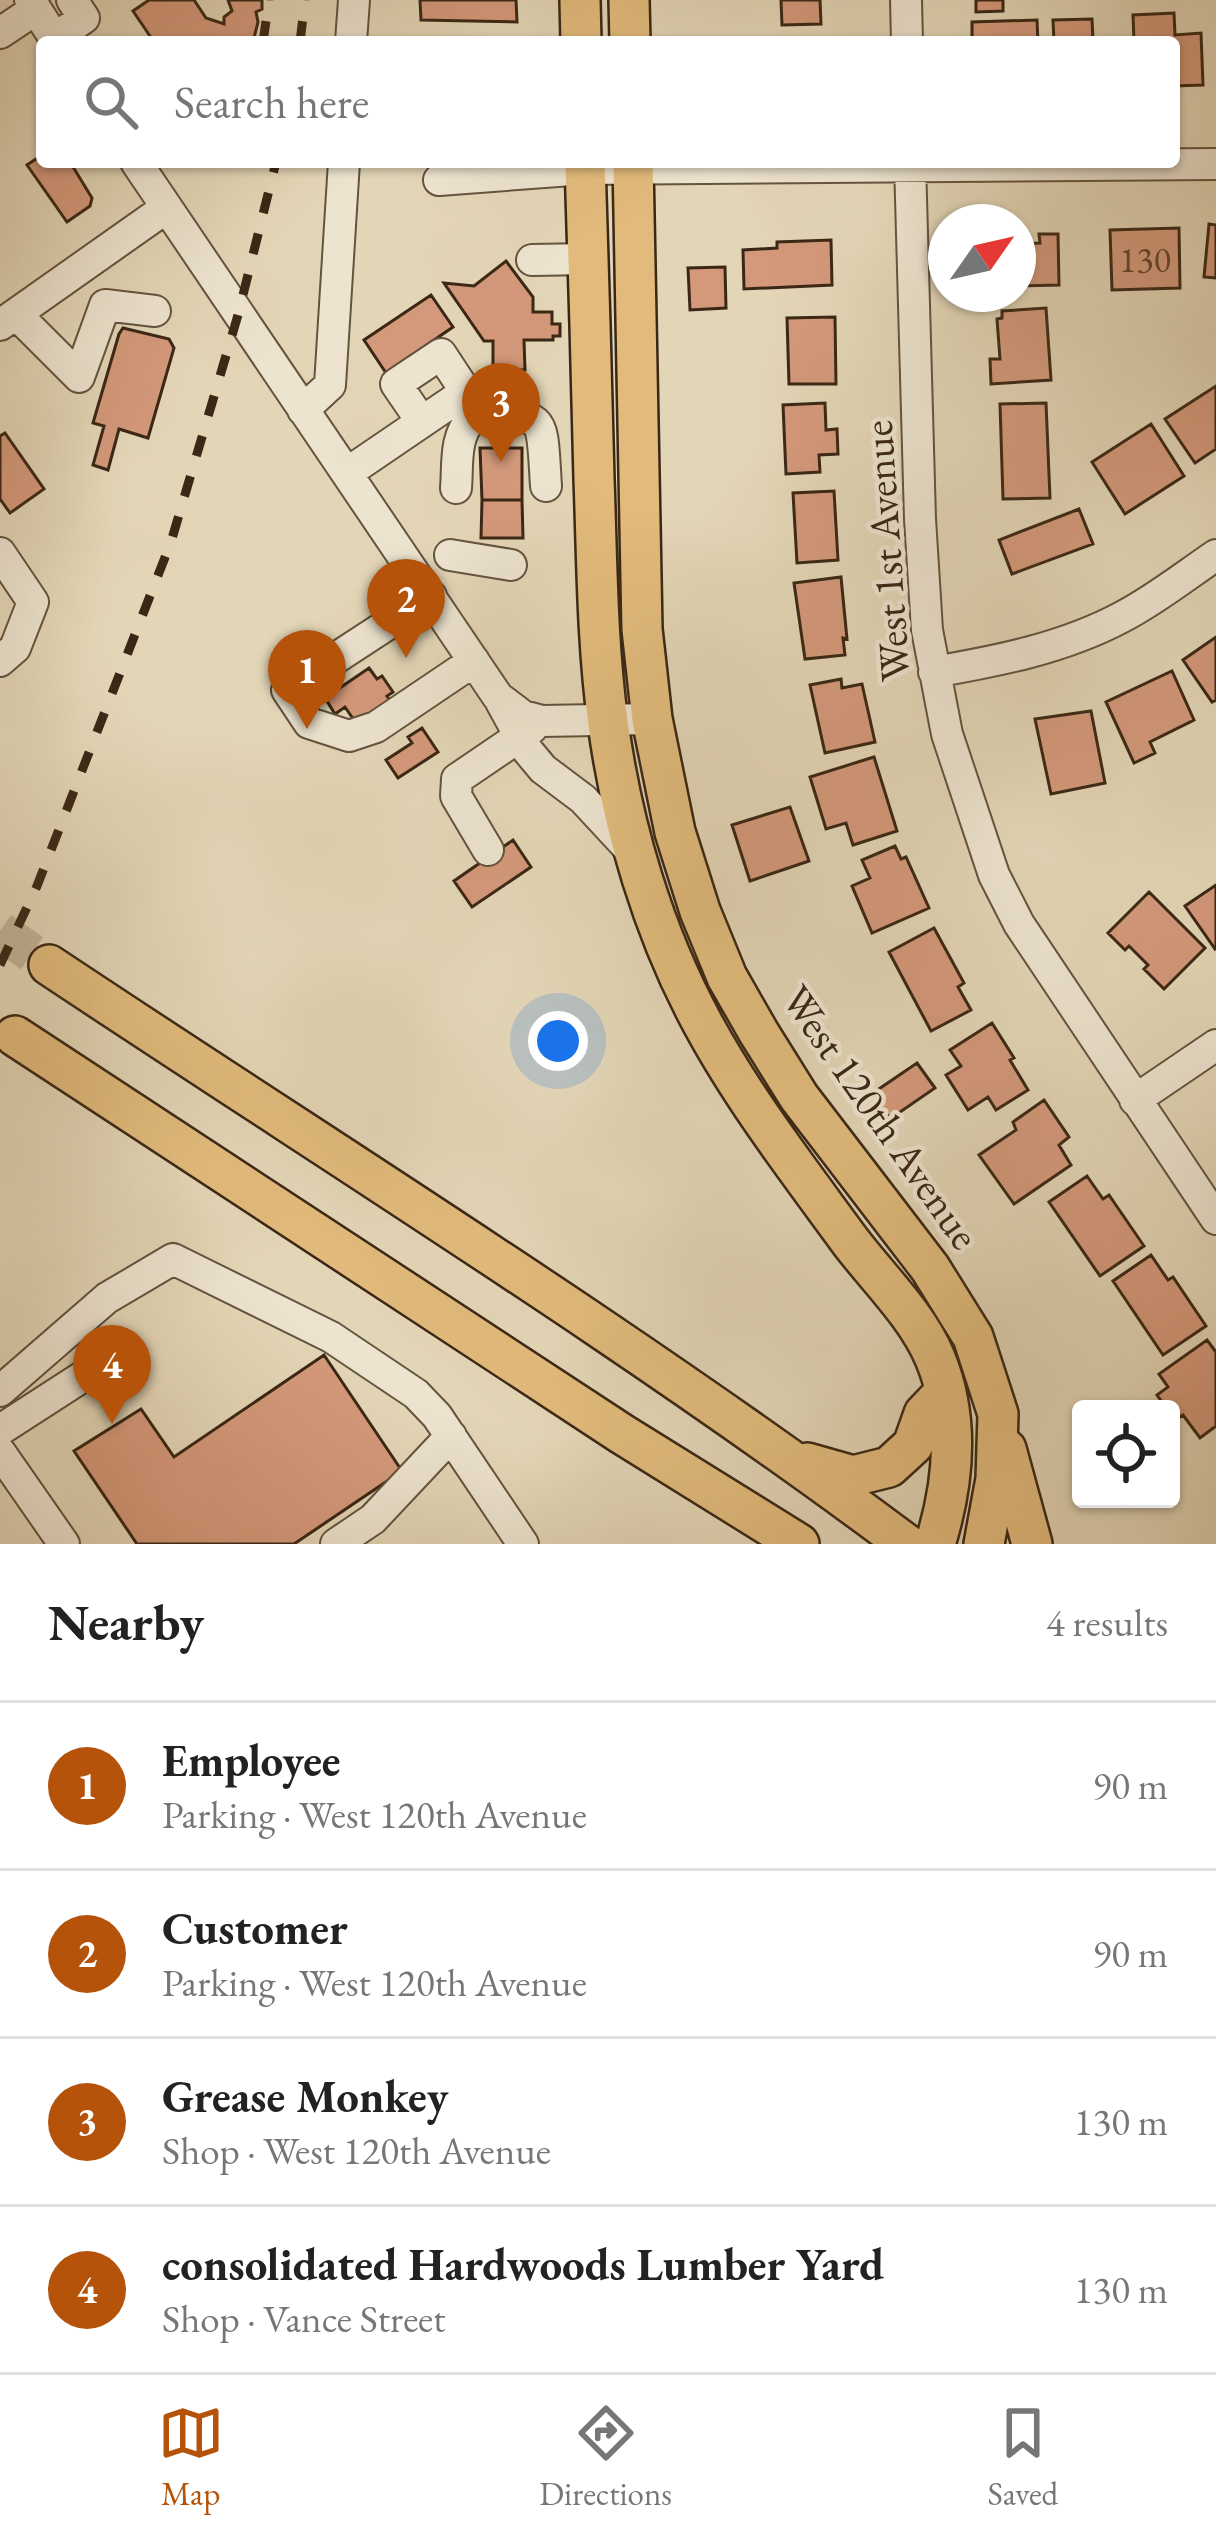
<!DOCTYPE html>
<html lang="en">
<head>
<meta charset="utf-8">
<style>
	body { margin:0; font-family:"EB Garamond",serif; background:#f6f6f6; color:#222 }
	.controls { position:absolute; right:36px; bottom:36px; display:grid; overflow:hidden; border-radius:12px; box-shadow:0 3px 9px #0004 }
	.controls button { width:108px; height:108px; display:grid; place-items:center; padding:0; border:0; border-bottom:3px solid #e0e0e0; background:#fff; color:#222; font:60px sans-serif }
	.compass { position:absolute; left:928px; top:204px; width:108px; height:108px; border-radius:50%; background:#fff; box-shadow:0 3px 9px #0004; rotate:56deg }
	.you { position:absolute; left:558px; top:1041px; width:42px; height:42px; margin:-30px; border:9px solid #fff; border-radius:50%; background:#1a73e8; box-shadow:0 0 0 18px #1a73e833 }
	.badge { display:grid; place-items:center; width:78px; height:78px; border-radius:50%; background:#b45309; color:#fff; font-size:39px; font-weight:700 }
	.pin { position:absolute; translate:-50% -99px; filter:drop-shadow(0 3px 6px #0008) }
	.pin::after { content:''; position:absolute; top:63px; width:42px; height:36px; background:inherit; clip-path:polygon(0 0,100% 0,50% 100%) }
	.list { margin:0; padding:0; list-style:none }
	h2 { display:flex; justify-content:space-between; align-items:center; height:156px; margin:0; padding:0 48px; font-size:51px }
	h2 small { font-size:39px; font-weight:400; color:#767676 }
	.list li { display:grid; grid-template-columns:78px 1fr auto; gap:36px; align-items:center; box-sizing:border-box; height:168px; padding:0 48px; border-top:3px solid #e0e0e0 }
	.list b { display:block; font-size:45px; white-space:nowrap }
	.list p { margin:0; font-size:39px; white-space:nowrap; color:#767676 }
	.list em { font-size:39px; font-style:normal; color:#767676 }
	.icon { flex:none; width:66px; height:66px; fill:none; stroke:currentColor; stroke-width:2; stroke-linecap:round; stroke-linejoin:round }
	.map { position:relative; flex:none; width:1216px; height:1544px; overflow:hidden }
	.search { position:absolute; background:#fff; box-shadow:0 3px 9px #0004; left:36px; right:36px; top:36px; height:132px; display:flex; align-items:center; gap:30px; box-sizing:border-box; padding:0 42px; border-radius:12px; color:#767676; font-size:45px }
	.sheet { height:828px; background:#fff }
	nav { display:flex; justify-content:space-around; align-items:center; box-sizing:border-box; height:168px; border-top:3px solid #e0e0e0; background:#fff; font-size:33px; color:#767676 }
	nav a { display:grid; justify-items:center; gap:6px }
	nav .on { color:#b45309 }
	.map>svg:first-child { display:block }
	.building { fill:#d4997b; stroke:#3a2715; stroke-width:3 }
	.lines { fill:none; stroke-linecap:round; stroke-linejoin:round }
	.major-tunnel { stroke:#c1b397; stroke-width:39; stroke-dasharray:39 20; stroke-linecap:butt }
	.minor-casing { stroke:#64533e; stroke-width:34 }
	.major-casing { stroke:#3a2715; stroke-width:44 }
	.minor { stroke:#ede4d0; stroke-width:30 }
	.major { stroke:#e2bb7c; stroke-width:39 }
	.rail { stroke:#3a2715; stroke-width:9; stroke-dasharray:21 21; stroke-linecap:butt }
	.labels { text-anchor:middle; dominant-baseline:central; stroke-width:9; stroke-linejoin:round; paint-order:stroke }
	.number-label { font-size:36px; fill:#60442e }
	.street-label { font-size:42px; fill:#3a2715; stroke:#ede4d0 }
</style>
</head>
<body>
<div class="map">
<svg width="1216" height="1544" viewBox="0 0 1216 1544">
	<rect width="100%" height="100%" fill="#e3d6b7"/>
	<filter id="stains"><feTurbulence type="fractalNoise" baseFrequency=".00167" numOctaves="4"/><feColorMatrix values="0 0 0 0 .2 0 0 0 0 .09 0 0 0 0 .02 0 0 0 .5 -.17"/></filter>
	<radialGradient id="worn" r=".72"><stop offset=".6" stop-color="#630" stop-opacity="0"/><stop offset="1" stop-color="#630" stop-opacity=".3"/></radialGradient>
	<path class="building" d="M149,0h45l12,18 18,6v-7l8,-6 -4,-11h34v9l-6,3 2,10 -5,20h-99l-21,-31z
		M420,0h96l1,22 -96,-2z
		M781,0h39l1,24 -39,1z
		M976,0h27v11l-27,1z
		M1174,13l1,22 26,-2 2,52 -29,1v-44h-40l-1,-27z
		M1092,19l1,21 27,-1v3h-66l-1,-22z
		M1037,20l1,22h-66v-20z
		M42,155v7h28l22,36 -2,8 -23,16 -40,-57z
		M1209,224l7,1v53l-12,-1z
		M1179,228l1,60 -68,2 -2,-60z
		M1039,234h19l1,51 -41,1v-42l22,-1z
		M831,240l1,45 -88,4 -1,-39 34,-2v-6z
		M506,261l27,36v15h19v12h8v12h-7v4h-29l1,30h-32v-29h-9l-40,-58 30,3z
		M725,267l1,41 -36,2 -2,-42z
		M431,295l22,32 -67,46 -22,-33z
		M1046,308l5,72 -60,4 -1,-25h10l-3,-40 5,-1v-7z
		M835,317l1,67h-47l-2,-66z
		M123,328l46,11 5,9 -26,90 -29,-9 -11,41 -15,-5 11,-39 -11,-3 26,-89z
		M1216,386v63l-21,14 -30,-44z
		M825,403l1,27 11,-1 1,25 -19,1 1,17 -34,2 -3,-69z
		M1046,403l4,95 -47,1 -3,-95z
		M1151,424l33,52 -59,38 -33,-52z
		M5,433l39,56 -34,24 -10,-14v-63z
		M480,448h42v52h-40z
		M834,491l4,69 -41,3 -4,-70z
		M482,500h40l1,38h-42z
		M1079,509l14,35 -81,30 -13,-34z
		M841,577l6,62 -4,-1 2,17 -40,4 -11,-76z
		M1216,637v63l-4,2 -29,-42z
		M369,668l8,11 5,-3 11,16 -6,4 7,9 -34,24 -15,-22 -10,7 -10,-16z
		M1172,671l22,49 -44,22 5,11 -21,10 -28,-61z
		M841,679l1,9 20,-4 13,58 -50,11 -15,-68z
		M1091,711l14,72 -54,11 -16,-75z
		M422,728l16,24 -40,26 -12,-18 26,-17 -4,-6z
		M874,757l23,74 -44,14 -7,-22 -20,6 -16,-52z
		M790,807l19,54 -59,20 -18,-56z
		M513,840l18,27 -59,40 -18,-26z
		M895,846l6,13 5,-2 23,51 -57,25 -20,-47 18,-8 -8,-18z
		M1216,885v63l-1,1 -30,-43z
		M1149,892l56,56 -41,41 -20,-20 4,-4 -19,-19 -4,4 -17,-17z
		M934,928l30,55 -6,4 13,23 -40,21 -42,-79z
		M992,1023l22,35 -4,2 18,30 -32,20 -8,-13 -20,13 -22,-35 15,-9 -11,-16z
		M917,1063l18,25 -45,31 -17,-26z
		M1044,1100l25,37 -10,8 12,20 -57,39 -35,-49 37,-25 -3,-8z
		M1087,1176l16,23 6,-4 35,51 -44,30 -51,-74z
		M1151,1255l17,25 5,-3 33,49 -43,29 -50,-74z
		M1207,1340l9,12v74l-16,12 -17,-23 -8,5 -4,-11h-4l-10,-14 11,-8 -9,-13z
		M324,1355l78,116 -108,73h-157l-63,-93 67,-42 33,48z"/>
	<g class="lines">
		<path class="major-tunnel" d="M0,931l49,34"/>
		<defs>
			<path id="minor" d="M30,0l27,42
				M906,0l1,42
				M0,33l36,-24
				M55,38l29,-20 -12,-18
				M351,42l3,-42
				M136,162l362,535 25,19 19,5 110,-2
				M910,162l10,357 7,111 20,104 47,141 25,49 197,295
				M439,180l146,-11 631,-5
				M532,260l56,-1
				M16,314l63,63 26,-72 50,6
				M0,325l166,-117
				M303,410l27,-25 14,-223
				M347,473l119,-81 -25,-38 -45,30 26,38
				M456,488c2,-24 -2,-51 16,-70 76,-3 69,-8 74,68
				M0,553l33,49 -18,46 -15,13
				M450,555l61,10
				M431,596l-144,94 22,33 40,13 27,-9 98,-66
				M934,672c64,-11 130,-24 188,-55 33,-17 63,-41 94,-62
				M501,702l27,49 15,18 40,30 51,55
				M488,850l-32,-54 1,-17 75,-51
				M1135,1100l81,-55
				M0,1391l107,-93 66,-39 158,78 85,57 21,22 86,128
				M0,1430l96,-62
				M0,1452l64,92
				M336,1544l37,-25 78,-83"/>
			<path id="major" d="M580,0l1,42
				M629,0l1,42
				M585,162c4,106 6,211 9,317 3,81 3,163 14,244 14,103 45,209 95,301 41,76 96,147 147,217 28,37 67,74 85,117 25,60 19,125 0,186
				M633,162l9,467 10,90 23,113 25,79 27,66 32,56 40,64 131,171 43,69 25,77 -2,65 -12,65
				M49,965c287,191 581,373 857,579
				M15,1036l607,398 177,110
				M1006,1449l26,95
				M807,1463l46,13 36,-9 24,-22 11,-31 21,-22"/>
		</defs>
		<use href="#minor" class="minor-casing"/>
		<use href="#major" class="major-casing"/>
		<use href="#minor" class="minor"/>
		<use href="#major" class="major"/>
		<path class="rail" d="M263,42l6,-42
			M300,42l5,-42
			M0,965l37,-79 134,-344 67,-227 38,-153"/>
	</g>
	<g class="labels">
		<g class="number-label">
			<text x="1145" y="259">130</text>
		</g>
		<g class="street-label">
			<text transform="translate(886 551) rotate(-94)">West 1st Avenue</text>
			<text transform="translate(881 1117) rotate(55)">West 120th Avenue</text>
		</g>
	</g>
	<rect width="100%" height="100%" filter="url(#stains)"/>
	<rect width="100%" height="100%" fill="url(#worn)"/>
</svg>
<div class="controls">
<button><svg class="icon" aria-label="locate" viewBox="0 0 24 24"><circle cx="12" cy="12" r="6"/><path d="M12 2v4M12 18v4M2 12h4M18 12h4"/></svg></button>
</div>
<svg class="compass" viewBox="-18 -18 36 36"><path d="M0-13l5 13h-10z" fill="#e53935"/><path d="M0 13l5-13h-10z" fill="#767676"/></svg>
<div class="you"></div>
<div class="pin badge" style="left:307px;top:729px">1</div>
<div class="pin badge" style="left:406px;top:658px">2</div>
<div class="pin badge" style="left:501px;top:462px">3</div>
<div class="pin badge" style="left:112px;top:1424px">4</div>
<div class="search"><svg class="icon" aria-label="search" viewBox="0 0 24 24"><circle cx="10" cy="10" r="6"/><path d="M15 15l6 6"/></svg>Search here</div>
</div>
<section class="sheet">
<h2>Nearby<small>4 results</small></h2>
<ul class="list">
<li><span class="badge">1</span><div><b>Employee</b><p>Parking · West 120th Avenue</p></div><em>90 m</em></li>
<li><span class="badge">2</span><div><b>Customer</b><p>Parking · West 120th Avenue</p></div><em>90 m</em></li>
<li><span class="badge">3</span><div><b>Grease Monkey</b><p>Shop · West 120th Avenue</p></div><em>130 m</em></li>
<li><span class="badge">4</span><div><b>consolidated Hardwoods Lumber Yard</b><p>Shop · Vance Street</p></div><em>130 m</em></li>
</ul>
</section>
<nav>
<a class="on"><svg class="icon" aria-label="map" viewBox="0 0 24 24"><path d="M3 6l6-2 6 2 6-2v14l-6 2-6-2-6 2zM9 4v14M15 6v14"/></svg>Map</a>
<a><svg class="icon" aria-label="directions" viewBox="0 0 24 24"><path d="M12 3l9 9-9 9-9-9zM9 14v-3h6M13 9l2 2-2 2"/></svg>Directions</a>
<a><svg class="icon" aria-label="saved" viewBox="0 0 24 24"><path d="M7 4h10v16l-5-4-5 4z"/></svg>Saved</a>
</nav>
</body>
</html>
